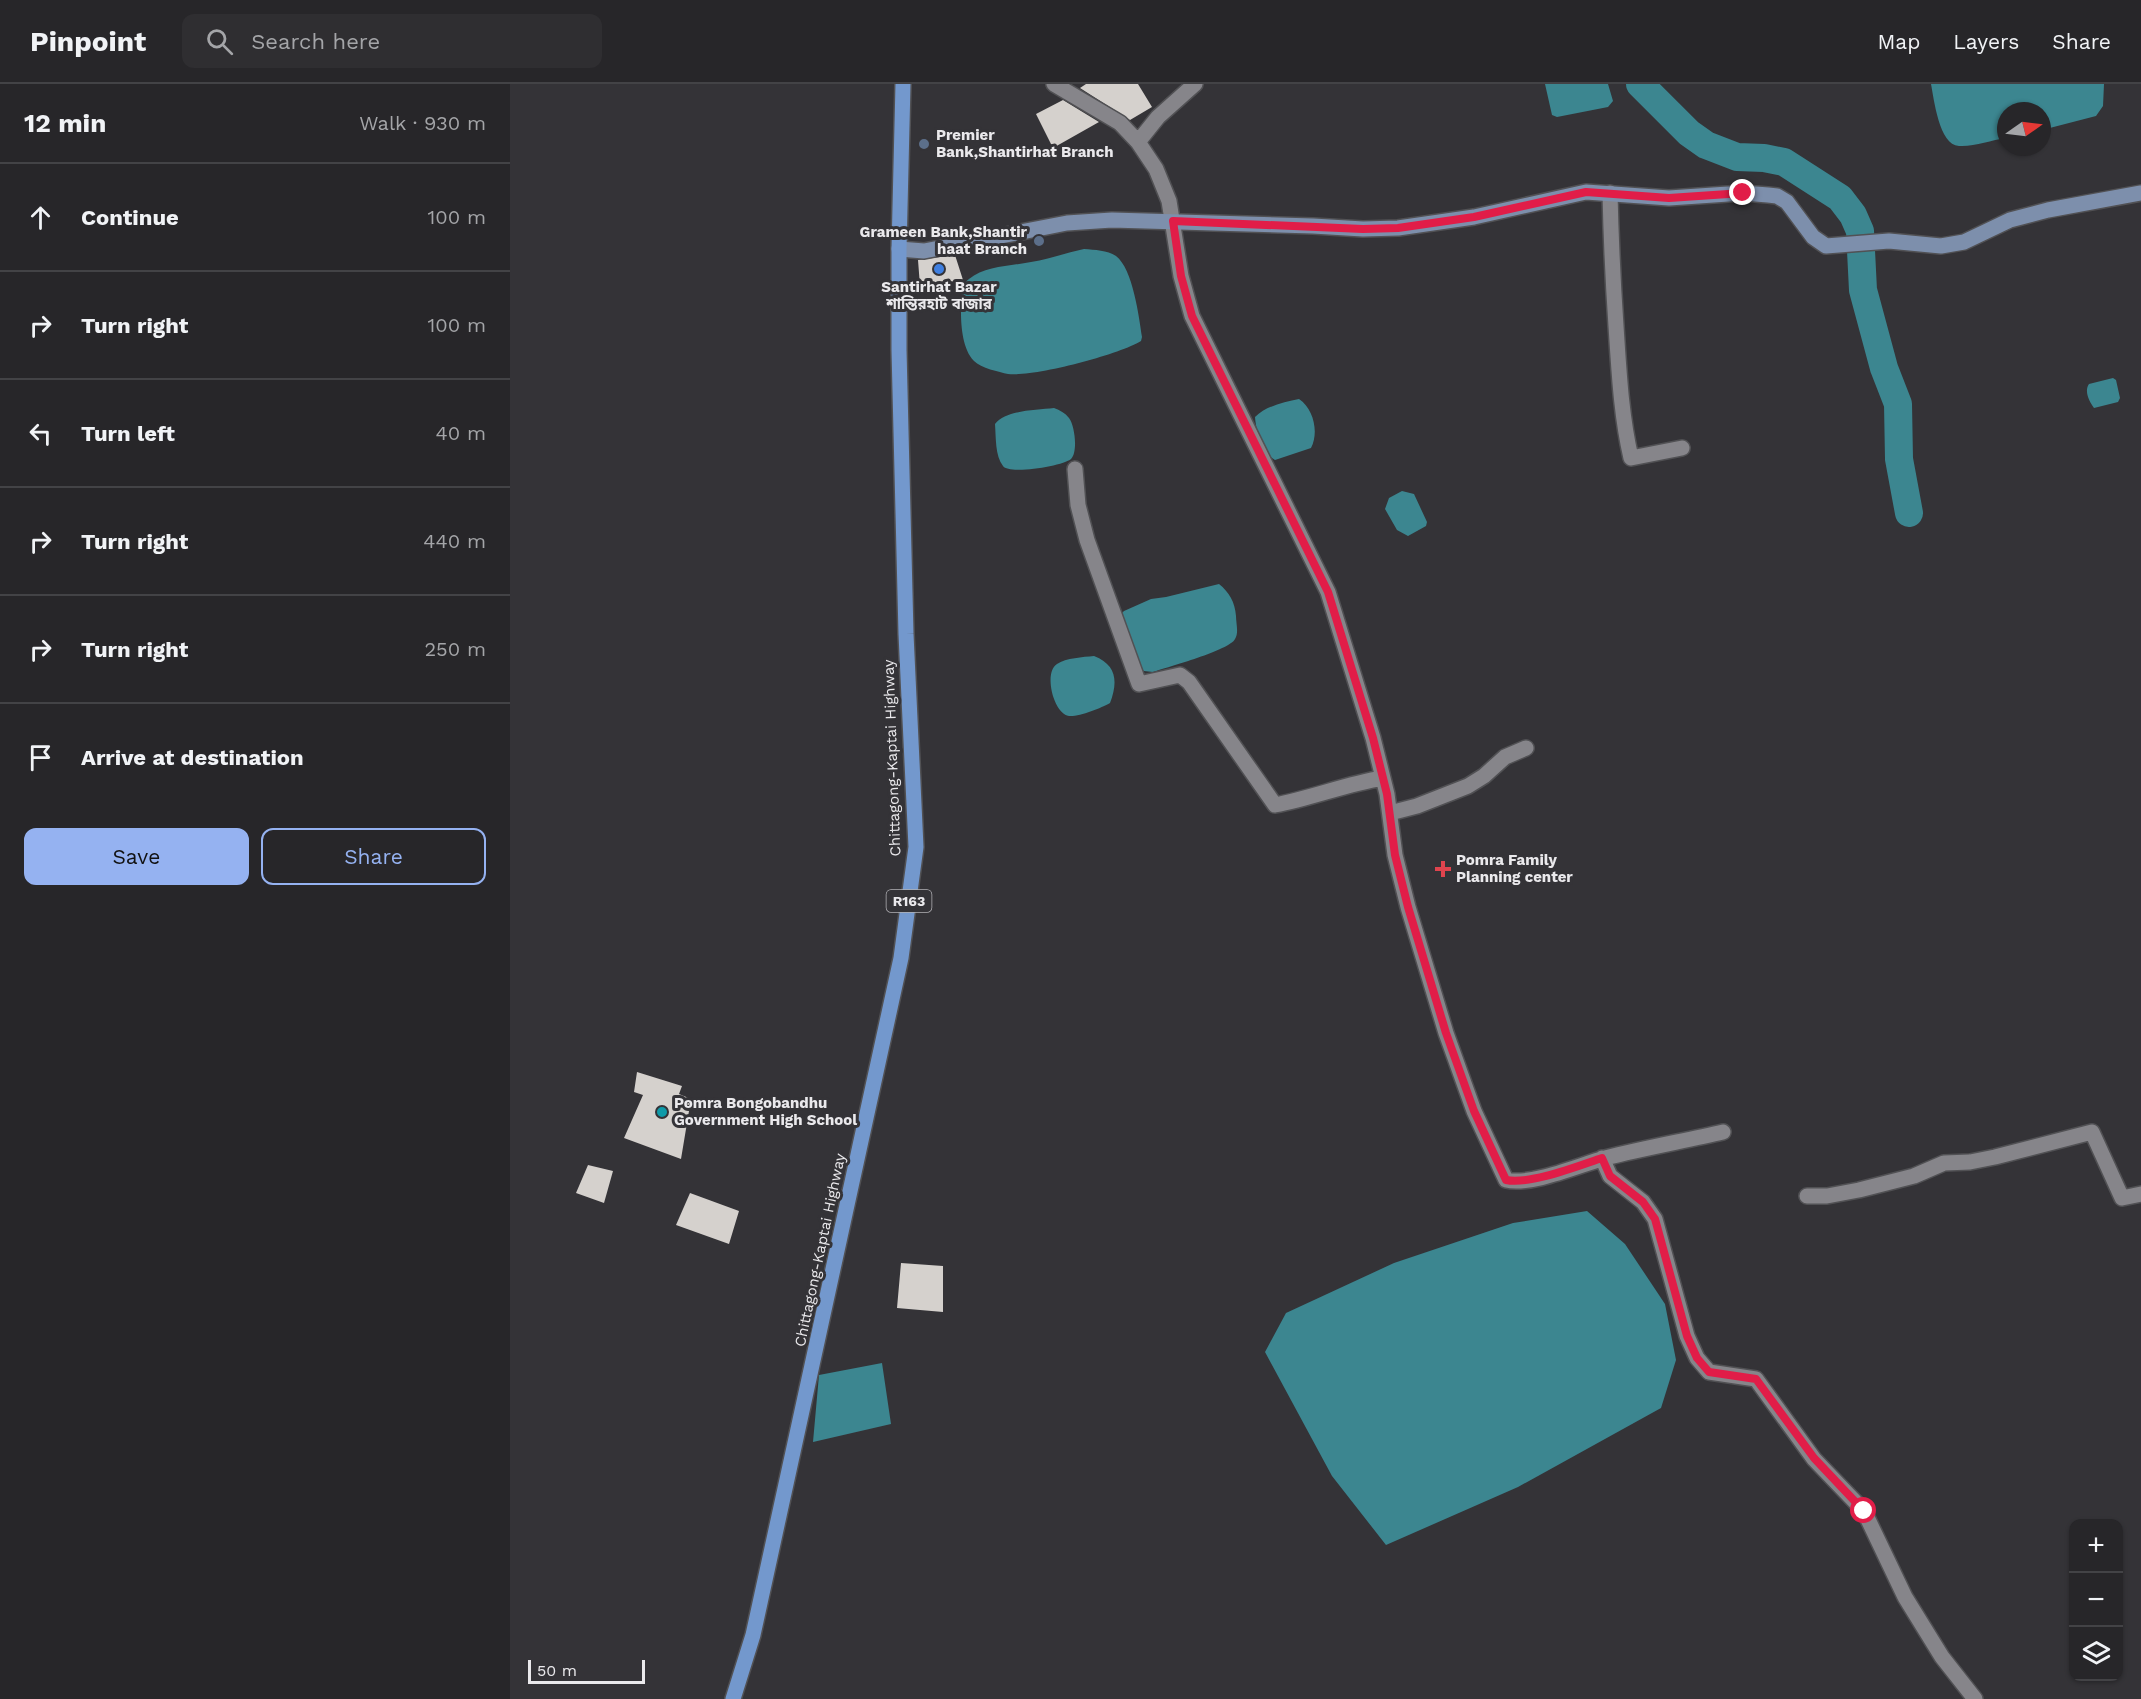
<!DOCTYPE html>
<html lang="en">
<head>
<meta charset="utf-8">
<style>
	body { margin:0; font-family:"Work Sans","Noto Sans Bengali",sans-serif; background:#2f2e31; color:#f1f3f6 }
	.controls { position:absolute; right:18px; bottom:18px; display:grid; overflow:hidden; border-radius:12px; box-shadow:0 2px 4px #0004 }
	.controls button { width:54px; height:54px; display:grid; place-items:center; padding:0; border:0; border-bottom:2px solid #434346; background:#272629; color:#f1f3f6; font:30px sans-serif }
	.compass { position:absolute; left:1487px; top:18px; width:54px; height:54px; border-radius:50%; background:#272629; box-shadow:0 2px 4px #0004; rotate:76deg }
	.scale { position:absolute; left:18px; bottom:15px; width:117px; box-sizing:border-box; padding-left:6px; border:3px solid #eae9ec; border-top:0; font-size:16px; line-height:21px; white-space:nowrap; color:#eae9ec; -webkit-text-stroke:4px #343337; paint-order:stroke }
	.stop { position:absolute; width:18px; height:18px; margin:-14px; border:4px solid #e11d48; border-radius:50%; background:#fff }
	.stop.end { background:#e11d48; border-color:#fff; box-shadow:0 2px 6px #0008 }
	.list { margin:0; padding:0; list-style:none }
	h2 { display:flex; justify-content:space-between; align-items:center; height:78px; margin:0; padding:0 24px; font-size:26px }
	h2 small { font-size:20px; font-weight:400; color:#a4a5a8 }
	.list li { display:grid; grid-template-columns:39px 1fr auto; gap:18px; align-items:center; box-sizing:border-box; height:108px; padding:0 24px; border-top:2px solid #434346 }
	.list b { display:block; font-size:22px; white-space:nowrap }
	.list em { font-size:20px; font-style:normal; color:#a4a5a8 }
	.actions { display:flex; gap:12px; padding:18px 24px }
	.actions a { flex:1; padding:14px 0; border:2px solid #95b2f1; border-radius:12px; text-align:center; font-size:21px; color:#95b2f1 }
	.actions .main { background:#95b2f1; color:#111 }
	.icon { flex:none; width:33px; height:33px; fill:none; stroke:currentColor; stroke-width:2; stroke-linecap:round; stroke-linejoin:round }
	.map { position:relative; flex:none; width:1631px; height:1615px; overflow:hidden }
	header { display:flex; align-items:center; gap:36px; box-sizing:border-box; height:84px; padding:0 30px; background:#272629; border-bottom:2px solid #434346 }
	header strong { font-size:28px }
	nav { display:flex; gap:33px; margin-inline-start:auto; font-size:21px }
	.search { width:420px; height:54px; background:#2f2e31; display:flex; align-items:center; gap:15px; box-sizing:border-box; padding:0 21px; border-radius:12px; color:#a4a5a8; font-size:22px }
	main { display:flex }
	aside { flex:1; background:#272629 }
	.map>svg:first-child { display:block }
	.water { fill:#3c8690 }
	.lines { fill:none; stroke-linecap:round; stroke-linejoin:round }
	.river { stroke:#3c8690; stroke-width:28 }
	.building { fill:#d5d1cd }
	.street-casing { stroke:#515154; stroke-width:18 }
	.secondary-casing { stroke:#515154; stroke-width:18 }
	.primary-casing { stroke:#515154; stroke-width:18 }
	.street { stroke:#86858a; stroke-width:15 }
	.secondary { stroke:#7d8fac; stroke-width:15 }
	.primary { stroke:#7398cd; stroke-width:15 }
	.route { stroke:#e11d48; stroke-width:8 }
	.service-dot { fill:#5c6f8a; stroke:#343337; stroke-width:2 }
	.shop-dot { fill:#3f7fe0; stroke:#343337; stroke-width:2 }
	.health-dot { fill:#e0444e; stroke:#343337; stroke-width:2 }
	.culture-dot { fill:#0f9aa8; stroke:#343337; stroke-width:2 }
	.labels { text-anchor:middle; dominant-baseline:central; stroke-width:6; stroke-linejoin:round; paint-order:stroke }
	.shield { fill:#343337; stroke:#b3b2b6; stroke-width:1.5 }
	.shield-label { font-size:14px; font-weight:bold; fill:#eae9ec }
	.poi-label { font-size:15px; font-weight:bold; fill:#eae9ec; stroke:#343337; text-anchor:start }
	.street-label { font-size:15px; fill:#eae9ec; stroke:#343337 }
</style>
</head>
<body>
<header>
<strong>Pinpoint</strong>
<div class="search"><svg class="icon" aria-label="search" viewBox="0 0 24 24"><circle cx="10" cy="10" r="6"/><path d="M15 15l6 6"/></svg>Search here</div>
<nav><a>Map</a><a>Layers</a><a>Share</a></nav>
</header>
<main>
<aside>
<h2>12 min<small>Walk · 930 m</small></h2>
<ul class="list">
<li><svg class="icon" aria-label="ahead" viewBox="0 0 24 24"><path d="M12 20V5M6 11l6-6 6 6"/></svg><div><b>Continue</b></div><em>100 m</em></li>
<li><svg class="icon" aria-label="right" viewBox="0 0 24 24"><path d="M7 20v-9h11M14 6l5 5-5 5"/></svg><div><b>Turn right</b></div><em>100 m</em></li>
<li><svg class="icon" aria-label="left" viewBox="0 0 24 24"><path d="M17 20v-9H6M10 6l-5 5 5 5"/></svg><div><b>Turn left</b></div><em>40 m</em></li>
<li><svg class="icon" aria-label="right" viewBox="0 0 24 24"><path d="M7 20v-9h11M14 6l5 5-5 5"/></svg><div><b>Turn right</b></div><em>440 m</em></li>
<li><svg class="icon" aria-label="right" viewBox="0 0 24 24"><path d="M7 20v-9h11M14 6l5 5-5 5"/></svg><div><b>Turn right</b></div><em>250 m</em></li>
<li><svg class="icon" aria-label="arrive" viewBox="0 0 24 24"><path d="M6 21V4h12l-3 4 3 4H6"/></svg><div><b>Arrive at destination</b></div></li>
</ul>
<div class="actions"><a class="main">Save</a><a>Share</a></div>
</aside>
<div class="map">
<svg width="1631" height="1615" viewBox="0 0 1631 1615">
	<rect width="100%" height="100%" fill="#343337"/>
	<path class="water" d="M1035,0h63l5,17 -5,6 -51,10 -5,-2z
		M1421,0h173l-1,22 -7,10 -54,14v-19h-36v27c-15,2 -32,9 -47,8 -20,-1 -25,-47 -28,-62z
		M574,165c11,1 23,1 32,7 17,13 23,61 26,81l-1,4c-23,14 -107,36 -133,33 -9,-2 -27,-6 -34,-13 -11,-11 -13,-34 -13,-48 0,-11 -2,-27 8,-34 16,-13 42,-13 62,-17 18,-3 35,-9 53,-13z
		M1603,294l3,2 4,18 -2,4 -24,6c-5,-7 -10,-17 -5,-24z
		M789,315c15,10 20,34 12,49l-36,12c-13,-7 -19,-29 -20,-43 11,-11 29,-15 44,-18z
		M544,324c6,2 11,5 15,10 6,8 9,34 2,41 -8,7 -62,16 -68,7 -8,-10 -7,-29 -8,-42 11,-14 41,-14 59,-16z
		M892,407l12,3 13,28 -1,4 -18,10 -11,-6 -12,-21 4,-11z
		M709,500c10,8 16,18 17,32 0,7 3,17 -1,23 -5,11 -67,28 -82,33l-9,-1 -7,-6 -16,-51 3,-3 27,-12 15,-2z
		M584,572c23,9 24,26 16,47 -9,5 -31,14 -41,13 -15,-2 -26,-43 -12,-52 9,-6 26,-7 37,-8z
		M1077,1127l38,33 40,60 11,56 -15,48 -143,79 -132,58 -54,-69 -67,-124 21,-39 108,-50 119,-40z
		M372,1279l9,61 -78,18 6,-67z"/>
	<g class="lines">
		<path class="river" d="M1130,0l49,49 17,12 31,12 27,1 20,4 56,36 13,17 7,16 3,59 21,78 14,36 1,55 10,54"/>
	</g>
	<path class="building" d="M576,0h52l14,23 -22,13 -50,-32z
		M553,16l36,22 -46,26 -17,-34z
		M445,171l8,25 -43,6 -2,-26z
		M127,988l45,14 -3,8 12,5 -10,60 -57,-21 19,-43 -9,-3z
		M78,1081l25,6 -9,32 -28,-10z
		M180,1109l49,18 -10,33 -53,-19z
		M391,1179l42,3v46l-46,-4z"/>
	<g class="lines">
		<defs>
			<path id="street" d="M544,0l66,39 18,19 18,27 13,32 12,75 11,40 136,276 45,146 14,56 8,61 13,52 38,126 28,78 32,69c26,6 73,-15 99,-22 39,-10 79,-17 118,-26
				M628,58l20,-25 37,-33
				M1100,109c1,45 3,89 6,133 3,45 5,89 15,132l51,-10
				M565,385l3,36 9,35 52,144 41,-9 9,7 86,123c37,-7 71,-21 108,-27
				M880,729l27,-7 51,-20 16,-10 21,-19 21,-9
				M1092,1074l8,18 33,26 12,17 32,117 10,22 12,14 47,7 58,80 50,52 41,86 37,60 33,42
				M1297,1112h20l32,-6 55,-14 30,-13 26,-1 25,-5 97,-25 30,66 19,-4"/>
			<path id="secondary" d="M389,165l25,2 143,-28 45,-3 201,6 50,3 35,-1 76,-11 112,-25 83,6 74,-5 25,2 9,1 10,6 26,35 13,9 63,-5 52,5 23,-4 46,-22 38,-10 93,-17"/>
			<path id="primary" d="M223,1615l20,-64 148,-677 15,-111 -10,-213 -7,-284v-101l4,-165"/>
		</defs>
		<use href="#street" class="street-casing"/>
		<use href="#secondary" class="secondary-casing"/>
		<use href="#primary" class="primary-casing"/>
		<use href="#street" class="street"/>
		<use href="#secondary" class="secondary"/>
		<use href="#primary" class="primary"/>
	</g>
	<g class="lines">
		<path class="route" d="M1233,109l-74,5 -83,-6 -112,25 -76,11 -35,1 -190,-8 8,55 11,40 136,276 45,146 14,56 8,61 13,52 38,126 28,78 32,69c24,5 72,-14 96,-22l8,18 33,26 12,17 32,117 10,22 12,14 47,7 58,79 50,53"/>
	</g>
	<g class="service-dot">
		<circle cx="414" cy="60" r="6"/>
		<circle cx="529" cy="157" r="6"/>
	</g>
	<circle class="shop-dot" cx="429" cy="185" r="6"/>
	<path class="health-dot" d="M930 776h6v6h6v6h-6v6h-6v-6h-6v-6h6z"/>
	<circle class="culture-dot" cx="152" cy="1028" r="6"/>
	<g class="labels">
		<rect class="shield" x="376.5" y="806" width="45" height="22" rx="4.5"/>
		<g class="shield-label">
			<text x="399" y="817">R163</text>
		</g>
		<g class="poi-label">
			<text x="426" y="51">Premier<tspan x="426" dy="17">Bank,Shantirhat Branch</tspan></text>
			<text x="517" y="148" text-anchor="end">Grameen Bank,Shantir<tspan x="517" dy="17">haat Branch</tspan></text>
			<text x="429" y="203" text-anchor="middle">Santirhat Bazar<tspan x="429" dy="17">শান্তিরহাট বাজার</tspan></text>
			<text x="946" y="776">Pomra Family<tspan x="946" dy="17">Planning center</tspan></text>
			<text x="164" y="1019">Pomra Bongobandhu<tspan x="164" dy="17">Government High School</tspan></text>
		</g>
		<g class="street-label">
			<text transform="translate(382 674) rotate(-92)">Chittagong-Kaptai Highway</text>
			<text transform="translate(310 1166) rotate(-78)">Chittagong-Kaptai Highway</text>
		</g>
	</g>
</svg>
<div class="controls">
<button>+</button>
<button>−</button>
<button><svg class="icon" aria-label="layers" viewBox="0 0 24 24"><path d="M12 4l9 5-9 5-9-5zM3 14l9 5 9-5"/></svg></button>
</div>
<svg class="compass" viewBox="-18 -18 36 36"><path d="M0-13l5 13h-10z" fill="#e53935"/><path d="M0 13l5-13h-10z" fill="#a4a5a8"/></svg>
<div class="scale">50 m</div>
<div class="stop" style="left:1354px;top:1427px"></div>
<div class="stop end" style="left:1233px;top:109px"></div>
</div>
</main>
</body>
</html>
